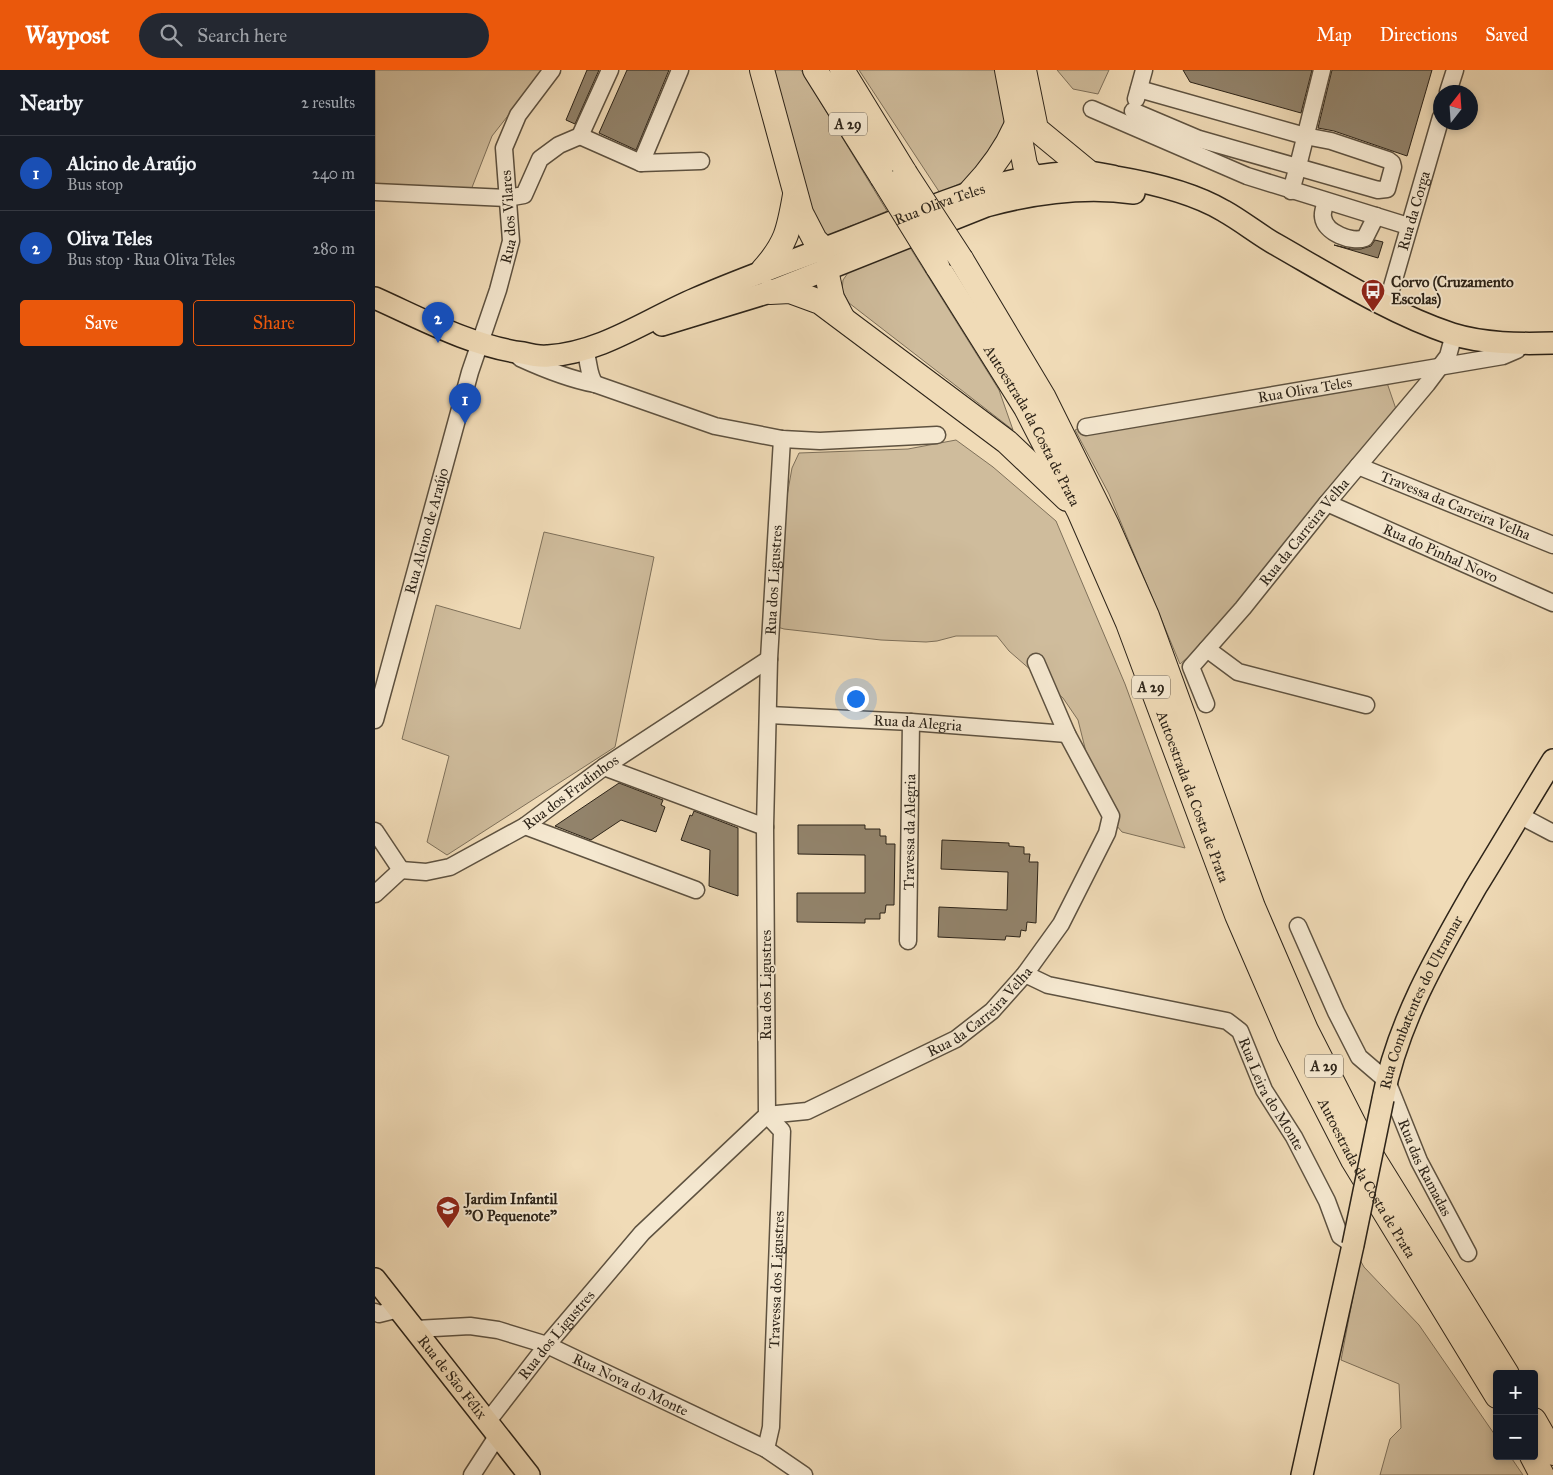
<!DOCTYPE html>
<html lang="en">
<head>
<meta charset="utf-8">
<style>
	body { margin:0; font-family:"IM FELL Great Primer",serif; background:#242831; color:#f1f3f6 }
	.controls { position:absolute; right:15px; bottom:15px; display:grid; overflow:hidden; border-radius:5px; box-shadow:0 2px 8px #0003 }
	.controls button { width:45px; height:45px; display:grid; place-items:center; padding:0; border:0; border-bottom:1px solid #363941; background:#171b24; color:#f1f3f6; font:25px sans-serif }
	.compass { position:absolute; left:1058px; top:15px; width:45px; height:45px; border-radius:50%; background:#171b24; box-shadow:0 2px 8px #0003; rotate:17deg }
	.you { position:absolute; left:480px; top:628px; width:18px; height:18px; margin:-12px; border:4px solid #fff; border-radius:50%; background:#1a73e8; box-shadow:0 0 0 8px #1a73e833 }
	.badge { display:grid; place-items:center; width:32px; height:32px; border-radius:50%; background:#ea580c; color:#fff; font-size:16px; font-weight:700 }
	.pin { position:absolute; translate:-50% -41px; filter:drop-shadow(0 1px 2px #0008) }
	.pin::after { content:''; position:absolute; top:26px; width:18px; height:15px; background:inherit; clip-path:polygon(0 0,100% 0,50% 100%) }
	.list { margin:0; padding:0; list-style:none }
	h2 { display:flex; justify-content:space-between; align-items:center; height:65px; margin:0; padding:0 20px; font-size:21px }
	h2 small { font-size:16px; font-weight:400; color:#9ea1a6 }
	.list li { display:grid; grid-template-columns:32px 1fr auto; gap:15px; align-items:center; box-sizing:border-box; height:75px; padding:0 20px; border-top:1px solid #363941 }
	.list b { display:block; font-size:19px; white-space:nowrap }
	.list p { margin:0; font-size:16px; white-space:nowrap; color:#9ea1a6 }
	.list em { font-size:16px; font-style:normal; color:#9ea1a6 }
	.actions { display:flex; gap:10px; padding:15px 20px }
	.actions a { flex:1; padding:11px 0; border:1px solid #ea580c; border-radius:5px; text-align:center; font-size:18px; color:#ea580c }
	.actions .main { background:#ea580c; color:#fff }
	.icon { flex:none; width:28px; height:28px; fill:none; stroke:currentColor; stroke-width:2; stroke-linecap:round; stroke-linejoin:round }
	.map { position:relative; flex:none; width:1178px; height:1405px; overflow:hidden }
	header { display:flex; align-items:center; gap:30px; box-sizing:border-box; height:70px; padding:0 25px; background:#ea580c; color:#fff }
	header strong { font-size:24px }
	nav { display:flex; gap:28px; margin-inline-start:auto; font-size:18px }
	.search { width:350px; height:45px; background:#242831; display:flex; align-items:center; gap:12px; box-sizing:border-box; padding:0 18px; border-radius:28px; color:#9ea1a6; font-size:19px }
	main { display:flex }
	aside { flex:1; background:#171b24 }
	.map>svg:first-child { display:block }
	.green { fill:#cfbc9c; stroke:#7e705a }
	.building { fill:#92836b; stroke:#2d2419 }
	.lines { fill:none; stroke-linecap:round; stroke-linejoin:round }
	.minor-casing { stroke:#5e5240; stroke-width:19 }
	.major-casing { stroke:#2d2419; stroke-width:24 }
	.highway-casing { stroke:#2d2419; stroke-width:26 }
	.minor { stroke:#f5e8d0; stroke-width:16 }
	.major { stroke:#f0dbb7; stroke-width:21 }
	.highway { stroke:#f0dbb7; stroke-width:24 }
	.major-bridge-casing { stroke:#2d2419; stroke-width:24; stroke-linecap:butt }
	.highway-bridge-casing { stroke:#2d2419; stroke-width:26; stroke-linecap:butt }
	.major-bridge { stroke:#f0dbb7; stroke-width:21 }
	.highway-bridge { stroke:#f0dbb7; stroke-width:24 }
	.labels { text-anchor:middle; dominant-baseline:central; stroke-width:4; stroke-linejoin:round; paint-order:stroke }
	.shield { fill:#f5e8d0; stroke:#695f50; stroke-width:1 }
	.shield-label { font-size:14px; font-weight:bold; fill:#2d2419 }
	.street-label { font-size:15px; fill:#2d2419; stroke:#f5e8d0 }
	.poi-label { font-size:15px; font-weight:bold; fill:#2d2419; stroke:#f5e8d0; text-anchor:start }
</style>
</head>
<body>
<header>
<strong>Waypost</strong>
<div class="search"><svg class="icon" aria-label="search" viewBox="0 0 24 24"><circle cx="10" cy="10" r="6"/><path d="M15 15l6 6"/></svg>Search here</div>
<nav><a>Map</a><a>Directions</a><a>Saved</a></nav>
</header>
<main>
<aside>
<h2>Nearby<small>2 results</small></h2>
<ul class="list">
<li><span class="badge" style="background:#1a4fb4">1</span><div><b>Alcino de Araújo</b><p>Bus stop</p></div><em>240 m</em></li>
<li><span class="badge" style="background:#1a4fb4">2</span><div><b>Oliva Teles</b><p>Bus stop · Rua Oliva Teles</p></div><em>280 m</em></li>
</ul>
<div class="actions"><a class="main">Save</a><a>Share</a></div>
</aside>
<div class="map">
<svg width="1178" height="1405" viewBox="0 0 1178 1405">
	<rect width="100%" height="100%" fill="#f0dbb7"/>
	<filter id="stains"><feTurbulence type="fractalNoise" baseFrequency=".004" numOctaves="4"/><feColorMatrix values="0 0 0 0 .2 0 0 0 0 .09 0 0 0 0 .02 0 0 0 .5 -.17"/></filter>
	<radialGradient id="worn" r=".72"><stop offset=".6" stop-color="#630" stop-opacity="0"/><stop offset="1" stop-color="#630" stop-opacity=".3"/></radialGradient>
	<path class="green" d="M0,0h169l-52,66 -21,54 -96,3z
		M393,0h33l86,141 -63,26 -11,-13z
		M484,0h140l6,46 -2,16 -7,19 -33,31 -23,11z
		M682,0h52l-11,24 -25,-5z
		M534,176l90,144 14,40 -164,-127 -7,-13 1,-10 7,-10z
		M1009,304l14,41 -149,190 -69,59 -71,-170 -34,-64 29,-13z
		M581,370l37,27 63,54 69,163 60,164 -63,-16 -11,-13 -22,-55 -11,-44 -15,-22 -54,-47 -12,-15h-41l-19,5 -11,1 -45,-2 -97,-11 -10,-3 6,-91 12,-67 7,-15 109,-4z
		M169,462l110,25 -39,190 -168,108 -20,-13 22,-86 -47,-17 34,-134 84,24z
		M985,1190l4,7 55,58 78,113v18h13l13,19h-143l10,-36 11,-11 -2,-44 -58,-24z"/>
	<path class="building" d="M212,0h12l-24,54 -9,-4z
		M252,0h42l-33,80 -37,-17z
		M808,0h129l-11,43 -111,-31z
		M957,0h100l-25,86 -73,-25 -16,-3z
		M1000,170l8,2 -5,16 -44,-13 17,4h10l10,-3z
		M244,713l44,17 -2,5 4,2 -9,25 -35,-12 -30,20 -36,-14z
		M319,741l44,17v68l-29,-10 1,-36 -29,-10 9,-25 2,1z
		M423,755h67v4h15v7h6v8h9l-1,61h-8l-1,8h-5v6h-15v4l-68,-1v-29h68v-38l-67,-1z
		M567,770l67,3v3l15,1v7h6l-1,8h9l-2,61 -9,-1 -1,9 -5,-1 -1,7 -14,-1 -1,4 -67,-3 1,-30 68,3 1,-38 -67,-3z"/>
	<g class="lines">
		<defs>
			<g id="minor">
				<path d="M1073,22l7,-22"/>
				<path d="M761,29l8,-29"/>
				<path d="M717,39l155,67 161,50"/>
				<path d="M758,41l66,28 179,51 9,-1 6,-22 -1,-4 -4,-3 -57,-19 -26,-5 -166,-47"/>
				<path d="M205,66l61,27 60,-2"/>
				<path d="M266,93l39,-93"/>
				<path d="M916,121l7,-25 24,-96"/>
				<path d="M0,122l132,6 17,-3 16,-36 19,-14 21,-9 30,-66"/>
				<path d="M951,131c-1,5 -4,11 -3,16 2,16 29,26 42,21l11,-22"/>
				<path id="s1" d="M1009,235l7,-15 50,-173"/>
				<path d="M209,279c6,12 3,24 11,35"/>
				<path d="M145,288c24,11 49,21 75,26l120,42 67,13 38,2 117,-6"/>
				<path id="s2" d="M711,357l417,-71 14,-6 3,-6"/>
				<path id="s3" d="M983,396l195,79"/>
				<path id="s4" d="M952,433l226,100"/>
				<path d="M832,579l31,23 128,33"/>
				<path id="s5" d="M831,634l-15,-37 52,-59 84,-105 100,-119 21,-28 6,-22"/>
				<path id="s6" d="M394,645l142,7 156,12"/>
				<path id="s7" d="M0,650l95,-348 28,-82 13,-49 -7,-93 14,-33 34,-45"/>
				<path d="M229,697l161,60"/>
				<path d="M1144,745l34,18"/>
				<path d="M150,756l171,64"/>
				<path d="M0,761l26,39"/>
				<path id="s8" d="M26,800l25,2 24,-5 75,-41 79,-59 165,-108"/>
				<path d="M0,824l26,-24"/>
				<path id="s9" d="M923,856l38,86 23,45 28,24 32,80 49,92"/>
				<path id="s10" d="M533,871l3,-219"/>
				<path id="s11" d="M650,904l23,11 179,36 13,10 24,59 30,47 33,64 13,35 13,9"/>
				<path id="s12" d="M392,1045l40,-4 149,-72 36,-28 33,-37 36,-50 46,-91 4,-17 -44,-82 -31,-72"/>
				<path d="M0,1242l4,2 20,-5"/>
				<path id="s13" d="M41,1259l54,-3 28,4 49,15 219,104 38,26"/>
				<path id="s14" d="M113,1351l59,-76 95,-112 125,-118 -2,-288 4,-168 13,-220"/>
				<path id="s15" d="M391,1379l5,-22 11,-296 -15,-16"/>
				<path d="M97,1405l26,-40"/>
			</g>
			<g id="major">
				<path id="s16" d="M0,228c47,21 96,48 148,55 8,2 17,4 25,3 53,-3 100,-37 147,-57 52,-23 106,-41 159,-62 75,-29 149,-65 231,-65 10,0 21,3 31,5 36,6 76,15 108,34 18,10 35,24 53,34 56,32 115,69 175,89 32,10 68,10 101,9"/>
				<path d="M287,255l108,-33 216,-86c48,-13 98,-20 148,-13"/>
				<path id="s17" d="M1008,1029c14,-76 55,-146 93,-212 26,-42 51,-85 77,-127"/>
				<path id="s18" d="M0,1209l154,196"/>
				<path d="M927,1405l51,-230"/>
			</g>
			<g id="highway">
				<path d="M387,0l39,143 14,27 9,9"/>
				<path d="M440,0l67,107"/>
				<path d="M467,0l63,103"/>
				<path d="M632,0l18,95 6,11"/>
				<path d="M649,0l12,59 51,42"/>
				<path d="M596,121c19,-20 34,-40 45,-65"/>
				<path d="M586,189l83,139 63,127 40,91 106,291 53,123 56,110 145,234"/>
				<path id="s19" d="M562,196l89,142 53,103 49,112 109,292 52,120 64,125 144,236"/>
				<path d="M388,200c24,-27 26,-41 32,-75"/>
				<path d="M451,200l6,28 10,19"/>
				<path d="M395,222l20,-1 30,11 187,140 60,57"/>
				<path d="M1159,1350l19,33"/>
				<path d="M1157,1386l10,19"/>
			</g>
		</defs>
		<use href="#minor" class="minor-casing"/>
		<use href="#major" class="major-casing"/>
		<use href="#highway" class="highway-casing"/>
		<use href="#minor" class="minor"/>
		<use href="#major" class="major"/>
		<use href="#highway" class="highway"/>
		<defs>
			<path id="major-bridge" d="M978,1175l30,-146"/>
			<path id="highway-bridge" d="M530,103l56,86
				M507,107l55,89"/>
		</defs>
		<use href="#major-bridge" class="major-bridge-casing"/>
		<use href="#highway-bridge" class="highway-bridge-casing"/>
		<use href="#major-bridge" class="major-bridge"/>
		<use href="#highway-bridge" class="highway-bridge"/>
	</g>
	<defs>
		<symbol id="bus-pin" viewBox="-11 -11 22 30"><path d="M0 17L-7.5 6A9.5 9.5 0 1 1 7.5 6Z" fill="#8f2418" stroke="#f5e8d0"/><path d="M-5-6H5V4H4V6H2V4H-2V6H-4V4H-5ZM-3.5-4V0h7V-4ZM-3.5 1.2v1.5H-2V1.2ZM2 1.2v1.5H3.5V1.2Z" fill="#fff"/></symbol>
		<symbol id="school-pin" viewBox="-11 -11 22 30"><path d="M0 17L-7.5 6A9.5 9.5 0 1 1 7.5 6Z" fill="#8f2418" stroke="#f5e8d0"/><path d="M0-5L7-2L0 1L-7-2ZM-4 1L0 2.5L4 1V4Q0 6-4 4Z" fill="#fff"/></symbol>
	</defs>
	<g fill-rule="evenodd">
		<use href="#bus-pin" x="984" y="207" width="28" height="38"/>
		<use href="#school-pin" x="59" y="1124" width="28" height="38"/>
	</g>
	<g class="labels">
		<g class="shield">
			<rect x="454" y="42.5" width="38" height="23" rx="4"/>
			<rect x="757" y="605.5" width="38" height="23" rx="4"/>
			<rect x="930" y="984.5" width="38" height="23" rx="4"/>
		</g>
		<g class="shield-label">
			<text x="473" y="54">A 29</text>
			<text x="776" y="617">A 29</text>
			<text x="949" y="996">A 29</text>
		</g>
		<g class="street-label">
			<text stroke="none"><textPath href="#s16" startOffset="605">Rua Oliva Teles</textPath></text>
			<text stroke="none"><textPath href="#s1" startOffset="99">Rua da Corga</textPath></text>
			<text stroke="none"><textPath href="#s7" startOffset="522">Rua dos Vilares</textPath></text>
			<text stroke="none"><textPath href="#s2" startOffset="222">Rua Oliva Teles</textPath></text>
			<text stroke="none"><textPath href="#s19" startOffset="186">Autoestrada da Costa de Prata</textPath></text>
			<text stroke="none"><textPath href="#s3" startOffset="105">Travessa da Carreira Velha</textPath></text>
			<text stroke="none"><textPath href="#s7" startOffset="196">Rua Alcino de Araújo</textPath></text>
			<text stroke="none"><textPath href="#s5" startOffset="216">Rua da Carreira Velha</textPath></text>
			<text stroke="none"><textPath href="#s4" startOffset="124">Rua do Pinhal Novo</textPath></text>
			<text stroke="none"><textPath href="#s14" startOffset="950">Rua dos Ligustres</textPath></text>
			<text stroke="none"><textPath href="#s6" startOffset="149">Rua da Alegria</textPath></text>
			<text stroke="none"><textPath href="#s8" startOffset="192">Rua dos Fradinhos</textPath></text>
			<text stroke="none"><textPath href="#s19" startOffset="591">Autoestrada da Costa de Prata</textPath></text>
			<text stroke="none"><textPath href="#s10" startOffset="109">Travessa da Alegria</textPath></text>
			<text transform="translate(391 915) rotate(-90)">Rua dos Ligustres</text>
			<text stroke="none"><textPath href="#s17" startOffset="104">Rua Combatentes do Ultramar</textPath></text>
			<text stroke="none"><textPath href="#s12" startOffset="241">Rua da Carreira Velha</textPath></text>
			<text stroke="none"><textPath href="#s11" startOffset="295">Rua Leira do Monte</textPath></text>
			<text stroke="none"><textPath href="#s9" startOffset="276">Rua das Ramadas</textPath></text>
			<text stroke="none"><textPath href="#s19" startOffset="1011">Autoestrada da Costa de Prata</textPath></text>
			<text stroke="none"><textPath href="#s15" startOffset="170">Travessa dos Ligustres</textPath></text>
			<text stroke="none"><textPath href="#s14" startOffset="110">Rua dos Ligustres</textPath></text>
			<text stroke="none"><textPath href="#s18" startOffset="125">Rua de São Félix</textPath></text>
			<text stroke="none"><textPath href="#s13" startOffset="226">Rua Nova do Monte</textPath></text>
		</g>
		<g class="poi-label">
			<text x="1016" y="212">Corvo (Cruzamento<tspan x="1016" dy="17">Escolas)</tspan></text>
			<text x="90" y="1129">Jardim Infantil<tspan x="90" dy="17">"O Pequenote"</tspan></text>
		</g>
	</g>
	<rect width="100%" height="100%" filter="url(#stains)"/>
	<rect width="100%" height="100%" fill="url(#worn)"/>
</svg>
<div class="controls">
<button>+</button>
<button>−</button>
</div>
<svg class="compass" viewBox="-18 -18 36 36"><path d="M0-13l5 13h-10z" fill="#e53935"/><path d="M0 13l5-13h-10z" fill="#9ea1a6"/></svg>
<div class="you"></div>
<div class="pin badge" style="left:90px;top:354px;background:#1a4fb4">1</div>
<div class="pin badge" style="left:63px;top:273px;background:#1a4fb4">2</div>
</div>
</main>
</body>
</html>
